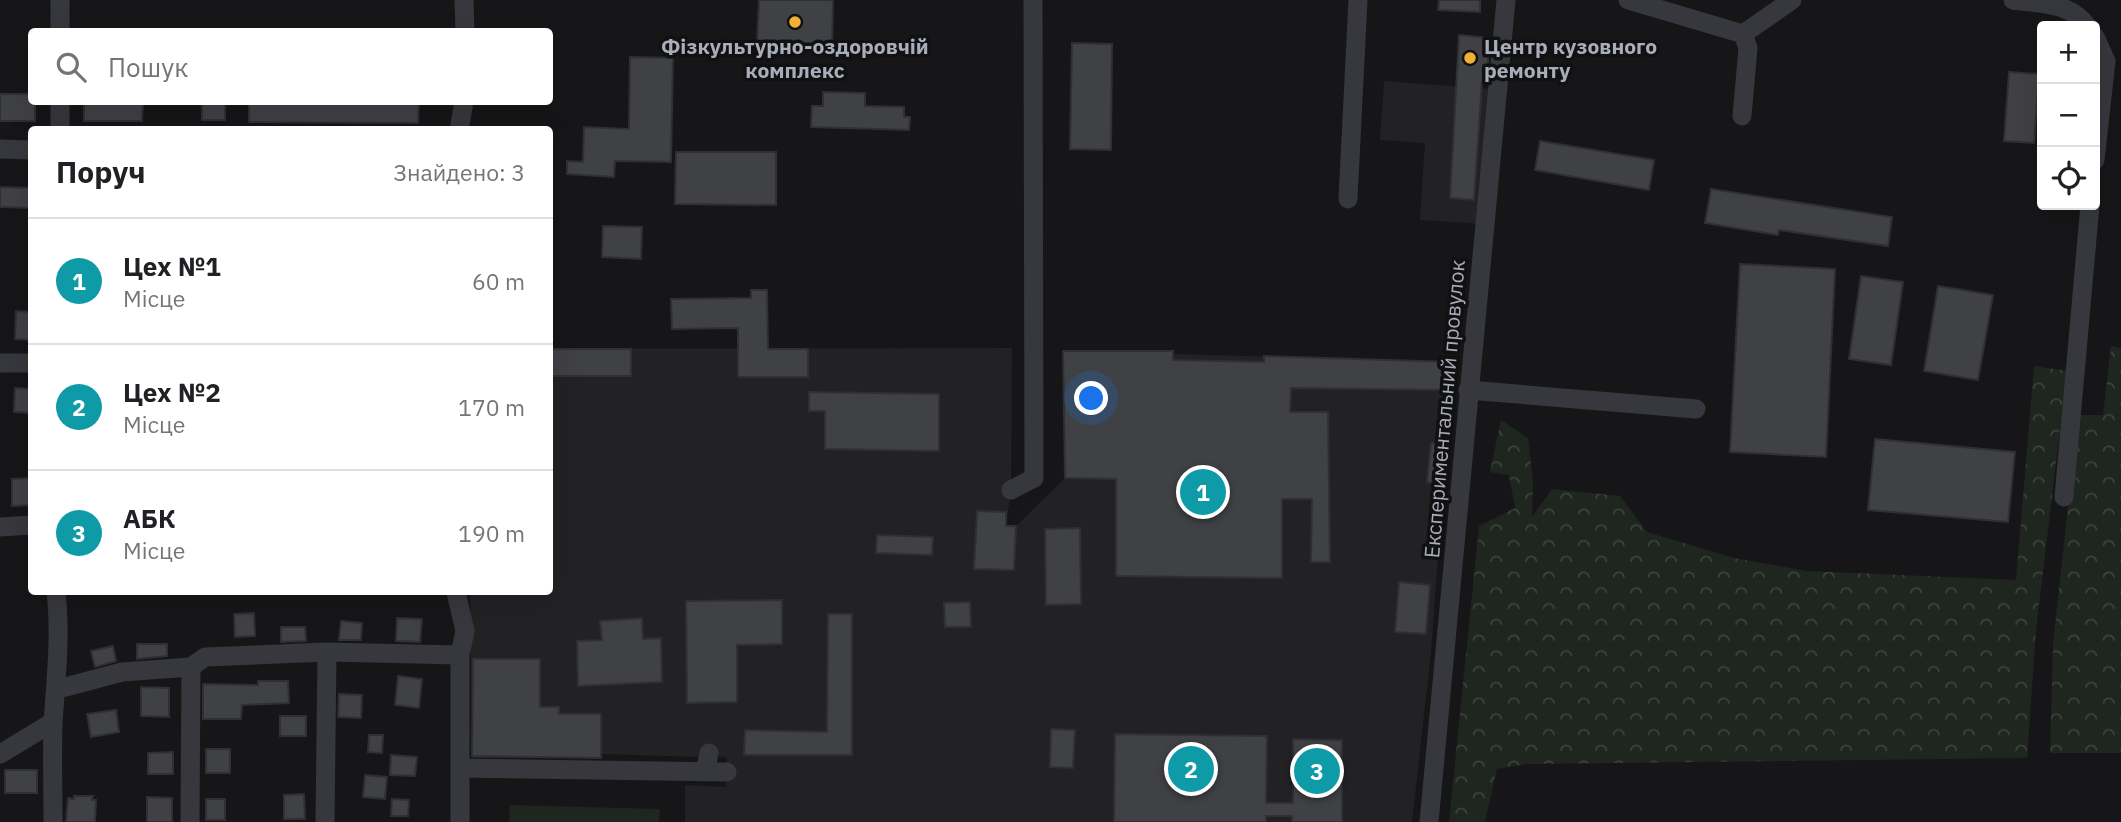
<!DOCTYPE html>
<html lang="uk">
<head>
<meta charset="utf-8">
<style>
	body { margin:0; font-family:"IBM Plex Sans",sans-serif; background:#f2f2f2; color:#202124 }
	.controls { position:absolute; right:21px; top:21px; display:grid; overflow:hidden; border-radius:7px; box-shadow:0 7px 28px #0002 }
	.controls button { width:63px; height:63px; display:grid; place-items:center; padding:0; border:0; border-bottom:2px solid #e0e0e0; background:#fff; color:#202124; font:35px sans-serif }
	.you { position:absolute; left:1092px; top:399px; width:24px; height:24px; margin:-18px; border:5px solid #fff; border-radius:50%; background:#1a73e8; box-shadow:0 0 0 10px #1a73e833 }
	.badge { display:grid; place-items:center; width:46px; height:46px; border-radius:50%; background:#111827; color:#fff; font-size:23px; font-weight:700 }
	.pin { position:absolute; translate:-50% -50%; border:4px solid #fff; box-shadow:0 2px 7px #0006 }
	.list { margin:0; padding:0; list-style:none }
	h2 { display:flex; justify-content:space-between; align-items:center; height:91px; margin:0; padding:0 28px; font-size:30px }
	h2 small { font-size:23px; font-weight:400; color:#757577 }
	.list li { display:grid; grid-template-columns:46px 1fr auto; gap:21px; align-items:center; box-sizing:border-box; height:126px; padding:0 28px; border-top:2px solid #e0e0e0 }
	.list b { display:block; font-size:26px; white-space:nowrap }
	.list p { margin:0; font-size:23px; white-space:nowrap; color:#757577 }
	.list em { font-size:23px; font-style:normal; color:#757577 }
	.icon { flex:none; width:38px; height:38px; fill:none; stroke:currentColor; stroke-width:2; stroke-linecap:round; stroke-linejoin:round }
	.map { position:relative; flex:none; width:2121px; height:822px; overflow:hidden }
	.search { position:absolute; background:#fff; box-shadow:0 7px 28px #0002; left:28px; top:28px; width:525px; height:77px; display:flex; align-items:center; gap:18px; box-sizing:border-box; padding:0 24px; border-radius:7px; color:#757577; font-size:26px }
	.panel { position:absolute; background:#fff; box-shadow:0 7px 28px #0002; left:28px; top:126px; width:525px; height:469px; border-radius:7px }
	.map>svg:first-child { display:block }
	.built { fill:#222225 }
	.forest { fill:url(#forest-crowns) }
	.pitch { fill:#1e261f }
	.building { fill:#404145; stroke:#303034; stroke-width:2 }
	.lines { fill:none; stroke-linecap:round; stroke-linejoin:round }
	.minor { stroke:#37383d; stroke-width:19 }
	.poi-dot { fill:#f2b134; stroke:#111113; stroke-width:2.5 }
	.labels { text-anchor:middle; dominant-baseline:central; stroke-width:7; stroke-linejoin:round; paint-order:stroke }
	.poi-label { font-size:21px; font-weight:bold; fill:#a8adb8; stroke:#111113 }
	.street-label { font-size:21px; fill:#a8adb8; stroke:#111113 }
</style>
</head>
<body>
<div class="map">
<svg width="2121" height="822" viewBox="0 0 2121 822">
	<defs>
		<pattern id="forest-crowns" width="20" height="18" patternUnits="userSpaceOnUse" patternTransform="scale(1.75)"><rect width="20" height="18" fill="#1e261f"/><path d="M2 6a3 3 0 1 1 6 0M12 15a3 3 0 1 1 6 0" fill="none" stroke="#3c433d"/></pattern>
	</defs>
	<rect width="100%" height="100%" fill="#161618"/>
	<path class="built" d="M1384,81l108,8 -9,135 -63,-4 5,-77 -45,-3z
		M1012,348l-1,142 -5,36h10l49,-48 -2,-127 394,11 -11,83 -15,207 -19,170h-727v-37l41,2 1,-29 -25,-5 -5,4 -95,-3 -1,4h-129l-2,-166h80v-243z"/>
	<path class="forest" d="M2111,346l10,2v405h-71l3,-109 25,-229h25z
		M2034,366l33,5 -31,259 -9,128 -501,6 -29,5 -12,53h-36l30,-296 36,-18 -6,-33 -19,-3 11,-52 27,18 5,44 -1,35 20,-28 68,7 27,36 87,26 73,13 209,9z"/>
	<path class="pitch" d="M510,805l150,4 -1,13h-150z"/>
	<path class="building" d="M759,0h74l-1,47 -75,-2z
		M1439,0h41v12l-42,-2z
		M1459,35l31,3 -4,45 -4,-1 -8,118 -24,-2z
		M1072,43l40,1 -1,106 -41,-1z
		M630,57l43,1 -2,104 -56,-1 -1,16 -47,-3v-13l16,1 1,-35 45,2z
		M2009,72l30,2 -5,69 -30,-2z
		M823,92l42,1v13l39,1v10h6l-1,13 -98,-3 1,-21h11z
		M0,94h32v8h3v19h-35z
		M84,102h59l-1,19h-58z
		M202,102h23v18h-23z
		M249,102h170l-1,21 -169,-1z
		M1540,141l114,19 -5,30 -114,-20z
		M676,152h100v53l-101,-1z
		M0,187l32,1v20l-32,-1z
		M1711,189l181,28 -4,29 -109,-16 -1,5 -73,-12z
		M603,226l39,1 -1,32 -39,-2z
		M1740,264l95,5 -9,188 -96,-5z
		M1861,276l42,6 -12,83 -42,-6z
		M1938,286l55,9 -15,85 -54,-9z
		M751,290h16l1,59h40v28h-70v-49l-66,1 -1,-30 80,-1z
		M16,311l16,1v28l-17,-1z
		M550,349h81v27h-81z
		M1063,351h110v9l91,2v-6l187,6 -2,28 -158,-2 -1,24h38l2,150h-19l1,-63h-30v79l-166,-2v-97l-51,-1z
		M15,388l17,1v24l-18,-1z
		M809,392l130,2v57l-114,-2v-38h-16z
		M1875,439l140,13 -7,70 -140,-12z
		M1431,443l15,2 -4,38 -15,-1z
		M32,478v27l-20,1v-27z
		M977,511l29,1v14h10l-2,44 -40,-1z
		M1080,528l1,76 -35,1 -1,-76z
		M877,535l56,2 -1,18 -56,-2z
		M1399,582l31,3 -4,49 -31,-2z
		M782,600v44l-45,1v57l-50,1 -1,-102z
		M970,602l1,25h-26l-1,-24z
		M254,613l1,23 -20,1 -1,-23z
		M828,614h24v141h-108l1,-25 82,2z
		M397,618l25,1 -2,23 -24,-1z
		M642,618l1,21 18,-1 1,44 -84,4 -1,-45 25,-1 -2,-19z
		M341,621l21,2 -1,17h-22z
		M281,627h24l1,14 -25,1z
		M137,644h30v12l-30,3z
		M113,646l3,15 -21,6 -4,-16z
		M473,659h67v48h19v7h42v44l-129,-2z
		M398,676l24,3 -3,29 -24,-3z
		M258,681h30l1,22 -47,2 -1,14h-38v-35l55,1z
		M141,687l28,1v29l-28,-1z
		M339,694l23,1 -1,23 -23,-1z
		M116,710l3,22 -28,5 -4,-23z
		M280,716h26v20h-26z
		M1051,729l24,1 -2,38 -23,-1z
		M1115,734l152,2 -1,67h27v-64l49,1v82h-50v-6h-26v6h-152z
		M369,735h14l-1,18 -14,-1z
		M206,749h24v24h-24z
		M173,752v22h-25v-21z
		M391,755l26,2 -2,19 -25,-1z
		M5,770h32v23h-32z
		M365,775l22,2 -2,22 -22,-2z
		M304,794l1,25h-21v-24z
		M74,796h19l-1,4h4l-1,22h-29l2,-24 6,1z
		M147,797l25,1v24h-25z
		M206,799h19v21h-19z
		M392,799l17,1 -1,16h-17z"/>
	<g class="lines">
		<path class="minor" d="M60,0v32
			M464,0l1,32
			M1628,0l115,34 5,14 -6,68
			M2013,0c28,4 57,2 74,26
			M1743,34l49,-34
			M2095,37l11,24 -11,99
			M60,102v28
			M459,130l5,-28
			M0,149l32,1
			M1348,199l10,-199
			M0,363h32
			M1468,390l228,19
			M1011,490l23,-12 -1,-478
			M2064,497l26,-292
			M0,527l32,-2
			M456,592l9,39 -5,24v167
			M58,689l64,-17 69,-5 14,-10 122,-5 133,3
			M0,754l53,-32
			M460,768l267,4
			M705,772l4,-19
			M53,822c0,-33 -1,-66 0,-99 3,-45 8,-87 3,-131
			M190,822l1,-155
			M325,822l2,-170
			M1429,822l77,-822"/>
	</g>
	<g class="poi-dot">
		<circle cx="795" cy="22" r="7"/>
		<circle cx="1470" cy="58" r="7"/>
	</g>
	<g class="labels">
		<g class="poi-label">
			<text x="795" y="46">Фізкультурно-оздоровчій<tspan x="795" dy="24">комплекс</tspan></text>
			<text x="1484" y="46" text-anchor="start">Центр кузовного<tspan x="1484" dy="24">ремонту</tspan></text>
		</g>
		<g class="street-label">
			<text transform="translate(1444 409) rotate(-85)">Експериментальний провулок</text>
		</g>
	</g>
</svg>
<div class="controls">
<button>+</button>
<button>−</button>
<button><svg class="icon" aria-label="locate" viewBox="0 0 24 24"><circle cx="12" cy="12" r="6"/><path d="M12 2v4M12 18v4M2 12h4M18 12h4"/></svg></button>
</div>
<div class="you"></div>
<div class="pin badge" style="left:1203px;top:492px;background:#0f9aa8">1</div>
<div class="pin badge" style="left:1191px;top:769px;background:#0f9aa8">2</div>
<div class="pin badge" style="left:1317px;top:771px;background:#0f9aa8">3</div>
<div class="search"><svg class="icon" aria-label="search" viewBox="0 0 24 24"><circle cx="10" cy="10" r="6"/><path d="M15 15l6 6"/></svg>Пошук</div>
<section class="panel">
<h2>Поруч<small>Знайдено: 3</small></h2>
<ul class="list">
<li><span class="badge" style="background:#0f9aa8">1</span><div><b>Цех №1</b><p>Місце</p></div><em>60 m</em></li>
<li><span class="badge" style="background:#0f9aa8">2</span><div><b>Цех №2</b><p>Місце</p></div><em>170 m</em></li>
<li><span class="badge" style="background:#0f9aa8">3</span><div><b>АБК</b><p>Місце</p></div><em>190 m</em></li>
</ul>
</section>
</div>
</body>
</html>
